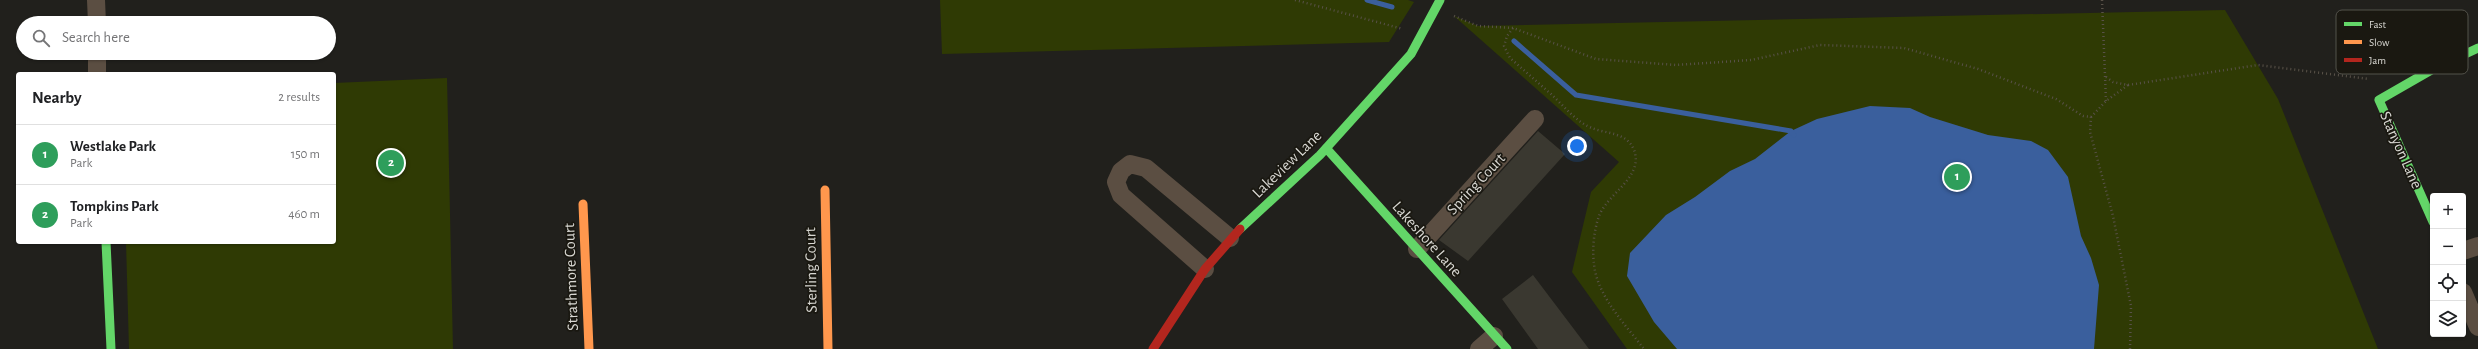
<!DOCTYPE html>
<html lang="en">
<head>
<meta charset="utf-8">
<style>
	body { margin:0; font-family:"Alegreya Sans",sans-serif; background:#f6f6f6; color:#202124 }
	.controls { position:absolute; right:12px; bottom:12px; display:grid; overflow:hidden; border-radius:4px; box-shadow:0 1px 3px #0004 }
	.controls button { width:36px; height:36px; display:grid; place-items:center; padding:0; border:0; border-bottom:1px solid #e0e0e0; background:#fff; color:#202124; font:20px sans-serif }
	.you { position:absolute; left:1577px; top:146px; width:14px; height:14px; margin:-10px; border:3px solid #fff; border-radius:50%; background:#1a73e8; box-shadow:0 0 0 6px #1a73e833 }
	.badge { display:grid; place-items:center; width:26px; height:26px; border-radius:50%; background:#565756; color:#fff; font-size:13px; font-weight:700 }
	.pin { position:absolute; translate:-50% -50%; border:2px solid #fff; box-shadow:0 1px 4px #0006 }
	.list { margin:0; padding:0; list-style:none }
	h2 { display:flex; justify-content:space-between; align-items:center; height:52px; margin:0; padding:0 16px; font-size:17px }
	h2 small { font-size:13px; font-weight:400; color:#757577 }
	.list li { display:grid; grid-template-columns:26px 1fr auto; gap:12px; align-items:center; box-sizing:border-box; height:60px; padding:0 16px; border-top:1px solid #e0e0e0 }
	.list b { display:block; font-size:15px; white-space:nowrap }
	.list p { margin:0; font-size:13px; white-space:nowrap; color:#757577 }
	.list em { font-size:13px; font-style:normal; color:#757577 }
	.icon { flex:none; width:22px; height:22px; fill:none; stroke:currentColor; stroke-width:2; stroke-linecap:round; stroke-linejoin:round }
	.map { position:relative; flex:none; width:2478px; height:349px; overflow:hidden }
	.search { position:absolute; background:#fff; box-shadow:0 1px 3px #0004; left:16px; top:16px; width:320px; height:44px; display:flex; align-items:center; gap:10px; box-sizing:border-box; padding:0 14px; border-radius:22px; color:#757577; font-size:15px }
	.panel { position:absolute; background:#fff; box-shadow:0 1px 3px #0004; left:16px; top:72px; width:320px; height:172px; border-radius:4px }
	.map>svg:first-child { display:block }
	.green { fill:#2f3a04 }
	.water { fill:#3a5f9d }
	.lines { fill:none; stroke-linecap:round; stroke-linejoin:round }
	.stream { stroke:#3a5f9d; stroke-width:5 }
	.building { fill:#3a3830 }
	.path { stroke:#585148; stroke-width:2.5; stroke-dasharray:1 3; stroke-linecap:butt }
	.street { stroke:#5b4e42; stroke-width:18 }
	.fast { stroke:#63d668; stroke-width:9 }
	.slow { stroke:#ff974d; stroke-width:9 }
	.jam { stroke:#b3261e; stroke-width:9 }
	.labels { text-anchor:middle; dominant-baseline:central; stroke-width:3.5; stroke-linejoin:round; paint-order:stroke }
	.street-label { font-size:16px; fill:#d9d8d3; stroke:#1a1811 }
	.key { fill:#1a1811; stroke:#53524b; stroke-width:1 }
	.key-label { font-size:11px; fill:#d9d8d3 }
</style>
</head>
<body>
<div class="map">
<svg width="2478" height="349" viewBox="0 0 2478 349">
	<rect width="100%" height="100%" fill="#21201c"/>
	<path class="green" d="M940,0h468l6,2 -25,40 -447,12z
		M2225,10l53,89 100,250h-751l-55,-77 19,-80 28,-30 -165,-146 24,10z
		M447,78l6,271h-324l-3,-107h208v-159z"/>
	<path class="water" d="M1870,106l40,2 20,9 58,18 43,6 17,9 20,27 13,59 10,22 8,27 -5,64h-417l-23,-27 -27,-46 3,-23 36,-38 29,-18 35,-26 25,-12 36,-28 26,-12z"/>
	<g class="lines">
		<path class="stream" d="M1367,0l25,7
			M1514,41l62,54 215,36 3,4"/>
	</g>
	<path class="building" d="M1538,131l27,23 -97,107 -29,-21z
		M1533,275l56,74h-51l-36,-50z"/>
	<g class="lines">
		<path class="path" d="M1295,0l108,29
			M2102,0l4,101
			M1454,16l24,10 35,2 83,31 80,6 75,-5 69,-15 84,3 74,21 78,30 27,17 8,1 -1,15 23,84 18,90 -1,43
			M1513,28l-6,8 -3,10 6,12c14,12 27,24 41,36 13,12 25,28 41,34 14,6 35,4 42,22 10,27 -26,43 -35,66 -5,14 -7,33 -5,48 3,32 31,60 50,85
			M2106,77l7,5 15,3 130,-20 111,14
			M2091,117l15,-16 22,-16"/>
		<path class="street" d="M96,0l1,23
			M97,53v21
			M1417,249l118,-130
			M2463,251l15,-5
			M1205,269l-84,-74 -5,-13 5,-11 9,-7 16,4 84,70
			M2463,292l15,35
			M1479,349l15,-13"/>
		<path class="fast" d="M1326,148l181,201
			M2433,222l-54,-122 54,-31 45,-21
			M1240,229l80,-74 91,-101 29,-54
			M106,242l5,107"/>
		<path class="slow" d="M825,190l3,159
			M583,204l6,145"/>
		<path class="jam" d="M1153,349l52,-80 35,-40"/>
	</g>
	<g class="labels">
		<g class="street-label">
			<text transform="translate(2401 150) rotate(66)">Stanyon Lane</text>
			<text transform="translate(1287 164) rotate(-44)">Lakeview Lane</text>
			<text transform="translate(1476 184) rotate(-47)">Spring Court</text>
			<text transform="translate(1427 239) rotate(48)">Lakeshore Lane</text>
			<text transform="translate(811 270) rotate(-91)">Sterling Court</text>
			<text transform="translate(571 277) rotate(-92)">Strathmore Court</text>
		</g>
	</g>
	<rect x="2336" y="10" width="132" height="64" rx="6" class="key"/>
	<rect x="2344" y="22" width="18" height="4" fill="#63d668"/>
	<rect x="2344" y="40" width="18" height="4" fill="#ff974d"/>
	<rect x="2344" y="58" width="18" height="4" fill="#b3261e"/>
	<g class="key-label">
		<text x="2369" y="28">Fast</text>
		<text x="2369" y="46">Slow</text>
		<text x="2369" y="64">Jam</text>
	</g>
</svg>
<div class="controls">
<button>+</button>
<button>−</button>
<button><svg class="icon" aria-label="locate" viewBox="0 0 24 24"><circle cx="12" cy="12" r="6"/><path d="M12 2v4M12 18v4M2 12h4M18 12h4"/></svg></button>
<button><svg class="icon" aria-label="layers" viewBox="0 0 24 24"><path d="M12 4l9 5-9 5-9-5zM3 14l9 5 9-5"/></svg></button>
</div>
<div class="you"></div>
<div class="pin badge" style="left:1957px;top:177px;background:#2e9e5b">1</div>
<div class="pin badge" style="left:391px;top:163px;background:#2e9e5b">2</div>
<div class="search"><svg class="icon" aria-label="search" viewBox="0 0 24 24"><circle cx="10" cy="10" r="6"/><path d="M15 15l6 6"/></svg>Search here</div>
<section class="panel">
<h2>Nearby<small>2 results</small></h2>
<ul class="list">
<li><span class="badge" style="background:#2e9e5b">1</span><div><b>Westlake Park</b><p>Park</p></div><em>150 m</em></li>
<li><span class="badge" style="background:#2e9e5b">2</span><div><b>Tompkins Park</b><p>Park</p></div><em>460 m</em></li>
</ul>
</section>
</div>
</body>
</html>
